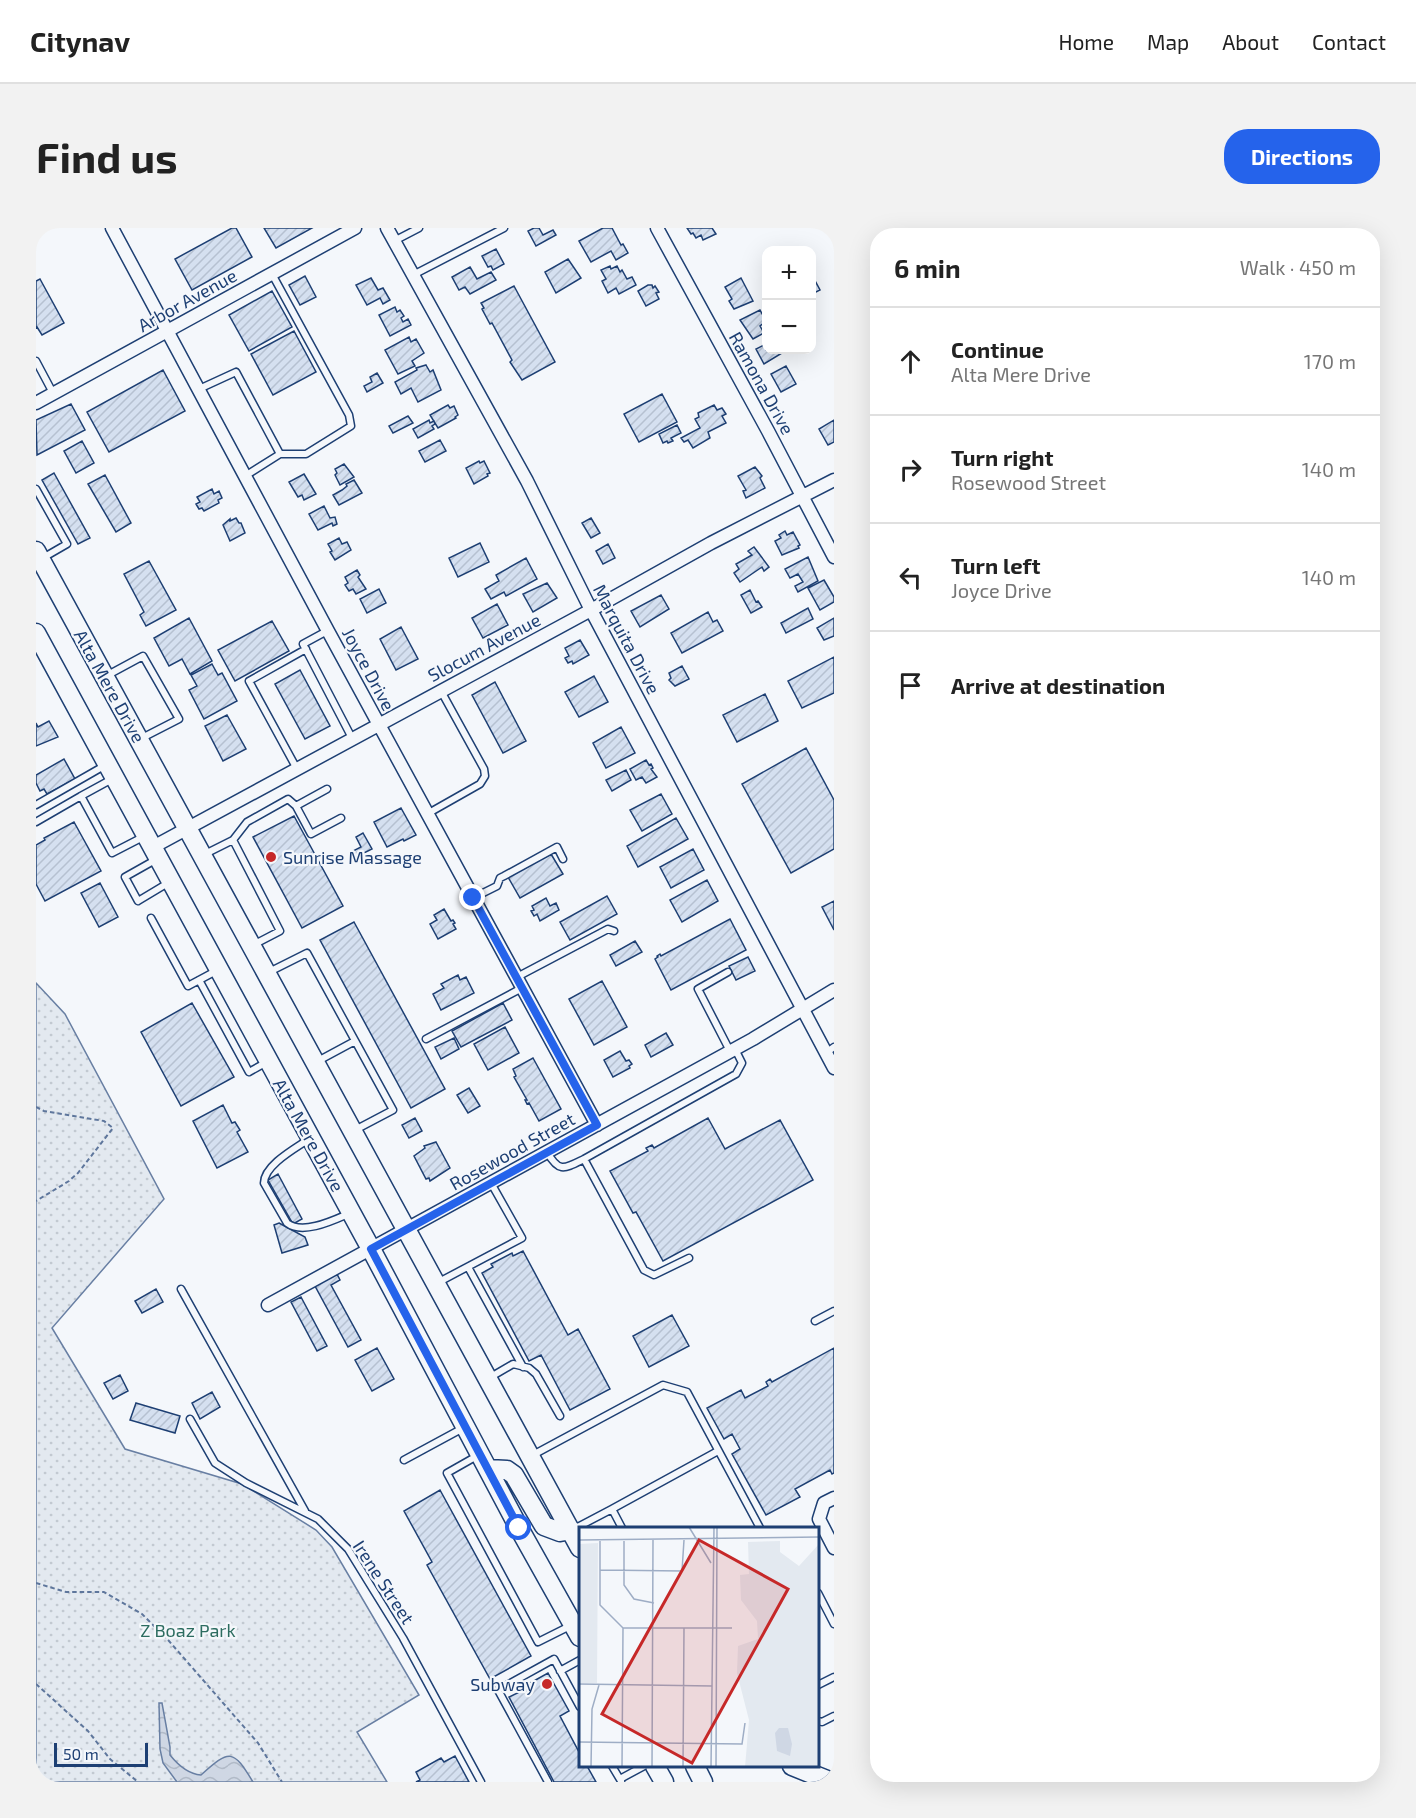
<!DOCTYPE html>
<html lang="en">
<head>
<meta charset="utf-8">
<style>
	body { margin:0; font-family:"Exo 2",sans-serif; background:#f2f2f2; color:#222 }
	.controls { position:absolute; right:18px; top:18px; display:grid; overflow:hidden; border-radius:12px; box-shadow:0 6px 24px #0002 }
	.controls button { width:54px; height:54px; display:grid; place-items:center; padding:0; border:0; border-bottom:2px solid #e0e0e0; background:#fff; color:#222; font:30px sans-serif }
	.scale { position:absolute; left:18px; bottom:15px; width:94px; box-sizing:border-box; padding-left:6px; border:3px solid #1d3f73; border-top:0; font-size:16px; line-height:21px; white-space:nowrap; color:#1d3f73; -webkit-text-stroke:4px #f4f7fb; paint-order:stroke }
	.stop { position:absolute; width:18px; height:18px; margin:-14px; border:4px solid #2563eb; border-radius:50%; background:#fff }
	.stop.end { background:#2563eb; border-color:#fff; box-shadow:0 2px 6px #0008 }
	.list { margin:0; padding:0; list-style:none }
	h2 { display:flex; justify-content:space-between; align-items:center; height:78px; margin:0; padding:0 24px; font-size:26px }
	h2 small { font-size:20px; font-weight:400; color:#767676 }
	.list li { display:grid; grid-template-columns:39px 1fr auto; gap:18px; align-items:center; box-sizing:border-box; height:108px; padding:0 24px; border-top:2px solid #e0e0e0 }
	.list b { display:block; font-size:22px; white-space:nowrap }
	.list p { margin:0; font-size:20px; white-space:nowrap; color:#767676 }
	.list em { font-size:20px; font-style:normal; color:#767676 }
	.icon { flex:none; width:33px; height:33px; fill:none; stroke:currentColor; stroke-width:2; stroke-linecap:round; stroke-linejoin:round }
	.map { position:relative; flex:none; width:798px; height:1554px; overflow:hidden; border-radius:24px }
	header { display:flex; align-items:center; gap:36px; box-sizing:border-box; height:84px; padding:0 30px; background:#fff; border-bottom:2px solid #e0e0e0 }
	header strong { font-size:28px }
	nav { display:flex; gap:33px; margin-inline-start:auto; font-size:21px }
	.intro { display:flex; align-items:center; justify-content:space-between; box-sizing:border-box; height:144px; padding:0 36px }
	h1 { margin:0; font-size:42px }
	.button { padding:15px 27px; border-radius:24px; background:#2563eb; color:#fff; font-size:21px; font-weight:700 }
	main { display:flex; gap:36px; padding:0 36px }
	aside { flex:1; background:#fff; border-radius:24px; box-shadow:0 6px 24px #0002 }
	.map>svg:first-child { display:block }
	.green { fill:url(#green-dots); stroke:#687fa3; stroke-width:1.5 }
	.water { fill:url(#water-waves); stroke:#687fa3; stroke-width:1.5 }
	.building { fill:url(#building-hatch); stroke:#1d3f73; stroke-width:1.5 }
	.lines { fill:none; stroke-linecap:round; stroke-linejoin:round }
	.service-casing { stroke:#1d3f73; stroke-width:9 }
	.minor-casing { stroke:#1d3f73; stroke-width:15 }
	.primary-casing { stroke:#1d3f73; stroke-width:21 }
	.path { stroke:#5e769c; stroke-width:2; stroke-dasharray:4.5 3; stroke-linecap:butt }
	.service { stroke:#f4f7fb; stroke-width:6 }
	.minor { stroke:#f4f7fb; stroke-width:12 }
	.primary { stroke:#f4f7fb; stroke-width:18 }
	.route { stroke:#2563eb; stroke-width:8 }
	.poi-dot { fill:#c62828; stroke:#f4f7fb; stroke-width:2 }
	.labels { text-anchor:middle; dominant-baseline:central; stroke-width:4.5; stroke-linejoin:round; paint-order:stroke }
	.street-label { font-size:18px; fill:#1d3f73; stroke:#f4f7fb }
	.poi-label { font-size:18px; fill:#1d3f73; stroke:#f4f7fb; text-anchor:start }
	.park-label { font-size:18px; fill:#2c6c60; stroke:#f4f7fb }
	.inset-road { fill:none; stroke:#9eadc5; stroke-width:1.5 }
	.view { fill:#c62828; fill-opacity:0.15; stroke:#c62828; stroke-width:3 }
	.inset-edge { fill:none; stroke:#1d3f73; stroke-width:3 }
</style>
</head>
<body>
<header>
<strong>Citynav</strong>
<nav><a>Home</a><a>Map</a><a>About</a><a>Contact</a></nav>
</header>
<div class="intro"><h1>Find us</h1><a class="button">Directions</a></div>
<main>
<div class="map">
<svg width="798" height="1554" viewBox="0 0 798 1554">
	<defs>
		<pattern id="green-dots" width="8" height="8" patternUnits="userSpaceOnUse" patternTransform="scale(1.5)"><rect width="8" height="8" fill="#e3e9f0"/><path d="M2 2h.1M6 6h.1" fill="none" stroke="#c2c9d1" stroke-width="1.8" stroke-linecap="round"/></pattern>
		<pattern id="water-waves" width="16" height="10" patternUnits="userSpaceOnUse" patternTransform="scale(1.5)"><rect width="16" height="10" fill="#cfd7e4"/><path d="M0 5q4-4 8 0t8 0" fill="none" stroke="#b1bac7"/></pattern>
		<pattern id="building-hatch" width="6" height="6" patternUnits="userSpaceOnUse" patternTransform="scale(1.5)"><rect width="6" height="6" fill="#d5e0f0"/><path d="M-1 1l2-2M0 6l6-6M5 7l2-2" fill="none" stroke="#b6c1d1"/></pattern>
	</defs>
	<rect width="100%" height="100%" fill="#f4f7fb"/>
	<path class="green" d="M0,755l29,31 99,185 -112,129 73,121 117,35 74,46 16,17 87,148 -62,37 30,50h-351z"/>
	<path class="water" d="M123,1475h3l8,44v8c8,10 18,19 31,20 29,-26 32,-26 52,7h-76l-14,-19 -3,-14z"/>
	<path class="building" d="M196,0h4l16,29 -60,33 -17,-31z
		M228,0h48l-36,20z
		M498,0h5l4,7 10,-5 3,5 -20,11 -8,-15z
		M567,0h9l9,17 2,-1 5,9 -12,7 -5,-9 -20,11 -12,-21z
		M651,0h25l4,6 -13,6 -2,-5 -5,3 -3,-5 -2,1z
		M460,21l8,15 -11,6 -2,-4 -3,1 -6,-11z
		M532,31l13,19 -25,15 -11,-21z
		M574,38l1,3 6,-3 3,6 2,-2 5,9 5,-2 4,8 -17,9 -3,-6 -8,5 -6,-12 4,-2 -5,-9z
		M434,39l7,12 14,-7 5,8 -26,14 -5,-7 -6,3 -7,-13z
		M776,47l8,15 -8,4z
		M269,48l11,21 -16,8 -11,-20z
		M335,50l7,12 5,-2 7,12 -7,4 -3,-6 -13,7 -11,-20z
		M705,50l12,23 -19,8 -5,-8 3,-2 -7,-12z
		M4,51l24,44 -22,12 -5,-8 -1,1v-47z
		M612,57h4l1,3 2,-2 4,6 -3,1 3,6 -13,7 -8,-15z
		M478,58l41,76 -33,18 -12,-18 2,-2 -20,-37 -2,1 -8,-15 2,-1 -3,-5z
		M236,63l20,36 -43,24 -20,-36z
		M359,79l2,5 3,-2 4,6 -3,2 2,4 5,-3 3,6 -21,11 -11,-21z
		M724,82l6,11 -6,5 4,7 -11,6 -13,-19z
		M258,103l22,41 -43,23 -22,-41z
		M373,109l2,5 5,-3 8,14 -12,8 3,5 -17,8 -13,-24z
		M730,116v6h14l2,3 -18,11 -8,-15z
		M390,137l4,7 3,-2 8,20 -23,12 -7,-14 -10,6 -6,-12 22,-12 -1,-2z
		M750,138l10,18 -15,8 -10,-18z
		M127,142l22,41 -76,41 -22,-40z
		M341,145l6,10 -16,9 -3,-6 8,-4 -2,-5z
		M626,166l15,28 -38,20 -15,-28z
		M35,176l14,26 -48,25 -1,-35z
		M412,177l2,3 4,-2 4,9 -3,2 1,1 -18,10 -8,-13z
		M678,177l3,5 5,-2 4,6 -4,2 4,7 -18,9 2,6 -17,10 -5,-8 -4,2 -3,-4 19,-10 -5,-9 4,-2 -1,-4z
		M372,188l5,7 -20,10 -4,-7z
		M393,192l1,3 4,-2 1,3 -3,2 2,3 -16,9 -5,-9z
		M798,192v22l-6,3 -9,-16z
		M641,197l4,8 -10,5 2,3 -5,2 -1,-2 -4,2 -4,-9z
		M404,212l6,11 -21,11 -6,-11z
		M46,213l12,22 -18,10 -12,-22z
		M443,233l1,2 4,-2 6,12 -3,1 1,2 -14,8 -8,-16z
		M308,236l10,13 -14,8 -5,-10 2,-2 -2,-4z
		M719,239l7,9 -2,2 5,10 -19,10 -3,-7 3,-1 -8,-14z
		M18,245l36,65 -12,6 -36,-64z
		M268,246l12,20 -12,6 -2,-5 -4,2 -9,-15z
		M69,247l26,48 -15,9 -28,-48z
		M318,252l8,13 -23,12 -6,-10 9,-5 5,-4 -1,-2z
		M176,261l2,5 5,-3 3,7 -4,2 1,3 -15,8 -2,-3 -3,1 -3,-5 4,-2 -3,-5z
		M288,278l6,12 5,-1 2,7 -4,2 -1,-3 -14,7 -9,-16z
		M200,290l3,5h2l4,10 -15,8 -7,-16 7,-6v2z
		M555,290l9,15 -9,5 -9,-15z
		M749,303l2,4 6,-3 7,13 -2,1 1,2 -17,7 -7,-14 6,-3 -2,-3z
		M303,310l3,6 5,-2 4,8 -16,10 -5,-8 2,-1 -4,-7z
		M444,315l9,19 -31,15 -9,-19z
		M572,316l7,14 -12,6 -7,-13z
		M718,319l15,20 -5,4 -2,-4 -22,15 -6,-9 5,-4 -3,-5 16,-9 -4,-4z
		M772,329l10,24 -20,11 -3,-6 8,-4 -5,-8 -8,4 -5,-9z
		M490,330l11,21 -31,17 -2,-4 -13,7 -6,-10 14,-8 -3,-6z
		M113,333l27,49 -30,16 -6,-11 4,-3 -20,-38z
		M321,342l3,5 -2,2 8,12 -10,5 -3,-5 -4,2 -4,-6 3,-2 -3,-6z
		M788,352l10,17v5l-14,8 -12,-22z
		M511,355l10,15 -24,14 -10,-18z
		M343,361l7,14 -19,10 -7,-14z
		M714,362l6,12 2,-1 4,6 -11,6 -10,-18z
		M625,367l8,14 -29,18 -9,-16z
		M461,376l11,21 -25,13 -11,-20z
		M772,380l5,11 -27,14 -5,-10z
		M672,384l5,10 4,-2 6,11 -41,22 -11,-20z
		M153,390l23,43 -22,13 -8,-15 -13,7 -15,-28z
		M798,390v18l-10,4 -7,-12z
		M236,393l17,30 -54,30 -17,-31z
		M365,399l17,32 -22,11 -16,-31z
		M544,412l9,15 -16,9 -1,-3 -4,2 -3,-5 4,-2 -4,-8z
		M798,429v36l-32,15 -14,-27z
		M176,436l6,11 4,-2 15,28 -33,18 -15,-29 8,-4 -6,-11z
		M646,438l7,13 -14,7 -6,-6 2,-2 -2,-5z
		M264,442l30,56 -25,13 -30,-55z
		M558,448l14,26 -29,15 -14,-25z
		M459,454l31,59 -23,12 -31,-58z
		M729,466l13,27 -41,21 -14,-27z
		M191,487l19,34 -23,12 -18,-35z
		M13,493l9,16 -22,9v-23l2,4z
		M585,499l14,26 -29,15 -13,-25z
		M770,520l28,52v49l-43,24 -49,-89z
		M28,531l11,20 -28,15 -3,-5 -4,2 -4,-8v-8z
		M610,532l3,5 2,-1 2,4 -2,1 6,8 -11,6 -4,-6 -6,3 -6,-11z
		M590,542l5,10 -19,11 -6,-11z
		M625,566l11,20 -30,17 -12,-21z
		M365,580l15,27 -12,6 -1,-2 -16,8 -13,-25z
		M258,588l49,90 -41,22 -49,-91z
		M640,590l12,21 -50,28 -11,-21z
		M38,594l27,49 -56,30 -9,-17v-39l9,-5 -1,-2z
		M327,605l9,16 -16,8 -3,-6 8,-4 -5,-10z
		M657,621l11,21 -33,18 -11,-21z
		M515,626l12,20 -43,24 -12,-21z
		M671,652l11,21 -36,21 -12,-22z
		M64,655l18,34 -19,10 -18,-34z
		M571,668l10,18 -47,26 -10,-18z
		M510,670l4,8 6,-3 3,7 -19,11 -3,-7 -3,2 -3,-5 3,-1 -2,-4z
		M798,673v29l-12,-23z
		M408,681l7,12 2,-1 2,3 -2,1 3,5 -18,10 -8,-15 7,-4 -3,-5z
		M694,691l16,31 -75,40 -16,-31 3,-2 -1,-1 3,-2 1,2z
		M318,694l91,167 -34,19 -91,-168z
		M599,713l7,11 -26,14 -6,-11z
		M712,729l7,14 -19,9 -7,-14z
		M422,747l2,5 6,-3 8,16 -33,17 -8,-16 11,-6 -3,-4z
		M566,753l25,46 -33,18 -25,-46z
		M156,775l42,74 -53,29 -40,-74z
		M467,775l9,17 -51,27 -9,-16z
		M469,799l14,26 -31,17 -14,-26z
		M630,805l7,12 -22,12 -6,-12z
		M418,810l5,11 -18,10 -6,-12z
		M584,823l6,10 3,-1 3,4 -3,2 1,2 -17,9 -9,-17z
		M497,830l28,51 -22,12 -10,-18 -2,1 -2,-4h2l-13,-23 2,-1 -3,-7z
		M433,860l11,18 -12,7 -11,-18z
		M187,877l9,18 3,-1 5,8 -3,2 11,20 -31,16 -24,-47z
		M379,890l7,13 -13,7 -7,-13z
		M672,890l17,31 55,-29 33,60 -150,81 -27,-49 -3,1 -23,-42 38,-20 -2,-3 6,-3 2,3z
		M400,914l14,26 -20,13 -1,-3 -3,1 -12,-23 11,-8 -1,-2z
		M242,946l24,45 -9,5 -25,-44z
		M243,995l26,14 3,8 -26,8 -8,-28z
		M487,1023l45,84 10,-6 32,60 -40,21 -29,-55 -12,6 -47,-88 11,-6 -2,-3 21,-11 1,3z
		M301,1046l3,6 -9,5 30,55 -13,7 -33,-61z
		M120,1061l7,13 -21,11 -7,-12z
		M265,1069l26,49 -10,5 -26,-49z
		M636,1087l17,31 -40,21 -16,-31z
		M341,1120l17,31 -22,12 -17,-31z
		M798,1120v125l-2,1 -2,-4 -35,19 5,8 -34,18 -34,-61 8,-5 -8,-15 -8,5 -17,-31 34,-18 4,8 23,-12 -2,-4 4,-3 2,3z
		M84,1147l8,16 -15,8 -9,-16z
		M176,1164l8,15 -20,12 -8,-16z
		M100,1175l44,13 -5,17 -45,-13z
		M404,1262l91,166 -41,23 -63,-114 5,-3 -28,-51z
		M512,1445l21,38 -9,5 20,38v12h7l9,16h-42l-45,-85 23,-11 -2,-3z
		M419,1528l14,26h-53l4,-2 -4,-8 25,-14 3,4z"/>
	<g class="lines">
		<defs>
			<path id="service" d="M358,13l25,-13
				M236,46l77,141 2,11 -45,28h-26
				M377,47l91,-47
				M0,133l17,32
				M163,161l37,-17 44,82 -35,22
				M0,261l31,55 -26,15
				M291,403l-24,13 49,94
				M70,448l37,-20 36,63 -39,20
				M261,541l-48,-88 57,-32
				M78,550l-33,18 31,57 31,-16
				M0,577l68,-39
				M260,578l31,-17
				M391,586l53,-30 5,-8 -1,-7 -43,-78
				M0,594l45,-26
				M197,612l14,-18 41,-23 8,7 15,28 30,-16
				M167,627l30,-15 47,91 -27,14
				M121,631l-32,18 13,24 30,-18
				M437,670l24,-12 3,-8 4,-2 53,-29 6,12
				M115,690l37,68 28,-15
				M692,744l-30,17 32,62
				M231,745l40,-20 86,157 -38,20
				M481,749l91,-48 6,2
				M163,752l50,92 18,-10
				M390,811l96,-51
				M790,825l8,-6
				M280,834l39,-21
				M273,911c-13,9 -45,26 -45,44l23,40c15,12 45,-2 61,-9
				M511,924c12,21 17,17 37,7l152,-85 6,-11 -7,-14
				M548,931l60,111 10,5 35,-17
				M432,1039l55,100
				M401,1055l85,-45 -31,-55
				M145,1061l124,222
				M779,1093l19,-10
				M453,1150l24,-14 16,4 7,6 24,42
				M154,1191l25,44 31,20 72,36 30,30 55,89 78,144
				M441,1228l-30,17 91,169 32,-16
				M495,1228l132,-71 24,7 73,136
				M368,1232l61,-33
				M576,1281l106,-58
				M536,1302l40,-21 10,19
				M782,1365l16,31
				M524,1443l20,-11
				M782,1457l16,-8
				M782,1493l4,1 12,-6
				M576,1538l9,15
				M584,1551l24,-13
				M512,1554l-50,-92 56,-31 26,48"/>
			<path id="minor" d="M76,0l216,403 269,494
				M351,0l140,253 64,129 243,458
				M621,0l111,203 66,126
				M0,175l319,-175
				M117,619l438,-237 120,-67 123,-63
				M232,1077l485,-266 81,-49
				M798,1270l-10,5 -5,16 15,29"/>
			<path id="primary" d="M0,323l544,997
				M0,405l335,616 148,279 61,109
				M452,1241l19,1 7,5 30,51 16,6 11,-2
				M619,1538l9,16
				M659,1538l8,16
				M756,1538l40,16"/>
		</defs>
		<use href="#service" class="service-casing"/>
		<use href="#minor" class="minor-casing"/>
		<use href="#primary" class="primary-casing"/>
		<path class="path" d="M0,879l8,4 60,10 9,7 -35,45 -9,8 -33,20
			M0,1355l30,9h38l38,22 27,27 89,102 24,39
			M0,1456l52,47 22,28 28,23"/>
		<use href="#service" class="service"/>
		<use href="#minor" class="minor"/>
		<use href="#primary" class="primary"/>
	</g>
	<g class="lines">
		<path class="route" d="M437,670l124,227 -226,124 148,279"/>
	</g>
	<g class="poi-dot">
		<circle cx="235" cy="629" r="6"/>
		<circle cx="511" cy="1456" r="6"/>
	</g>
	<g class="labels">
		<g class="street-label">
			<text transform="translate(151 72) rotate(-29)">Arbor Avenue</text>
			<text transform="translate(726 155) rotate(61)">Ramona Drive</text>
			<text transform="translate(591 411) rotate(62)">Marquita Drive</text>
			<text transform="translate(448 419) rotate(-28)">Slocum Avenue</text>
			<text transform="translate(333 441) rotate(62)">Joyce Drive</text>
			<text transform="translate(74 458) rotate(61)">Alta Mere Drive</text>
			<text transform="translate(273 907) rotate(61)">Alta Mere Drive</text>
			<text transform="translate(476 923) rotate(-29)">Rosewood Street</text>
			<text transform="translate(348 1354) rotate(57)">Irene Street</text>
		</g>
		<g class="poi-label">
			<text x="247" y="629">Sunrise Massage</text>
			<text x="499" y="1456" text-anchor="end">Subway</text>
		</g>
		<g class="park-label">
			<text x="152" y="1402">Z Boaz Park</text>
		</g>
	</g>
	<g transform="translate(543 1299)">
		<rect width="240" height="240" fill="#f4f7fb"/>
		<path d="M201,14v11l19,14 20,-22v223h-74l4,-47 -12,-47 1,-27 20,-7 -1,-18 -16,-21 -1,-25 9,-1 -1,-32zM19,16l-1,140h-18v-139z" fill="#e3e9f0"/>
		<path d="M200,201h9l4,16 -2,12 -13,-5 -2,-18z" fill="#cfd7e4"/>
		<path class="inset-road" d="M110,0l22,36M0,13l240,-3M21,14v64l23,23M45,14v44l10,14 20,4M21,43l82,1 2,-31M44,101h109M0,157l133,2M0,215l163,2 3,-21M12,240l1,-58 7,-24M43,240l1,-139M73,240l1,-227M104,240l1,-139M132,240l3,-240M137,240l1,-240"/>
		<path class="view" d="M120,13l89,49 -96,174 -90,-49z"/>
		<rect width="240" height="240" class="inset-edge"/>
	</g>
</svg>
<div class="controls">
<button>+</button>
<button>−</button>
</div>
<div class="scale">50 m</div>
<div class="stop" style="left:483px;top:1300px"></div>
<div class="stop end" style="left:437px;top:670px"></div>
</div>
<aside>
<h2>6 min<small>Walk · 450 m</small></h2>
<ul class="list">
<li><svg class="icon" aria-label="ahead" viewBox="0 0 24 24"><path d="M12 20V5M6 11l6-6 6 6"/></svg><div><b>Continue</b><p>Alta Mere Drive</p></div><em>170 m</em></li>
<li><svg class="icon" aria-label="right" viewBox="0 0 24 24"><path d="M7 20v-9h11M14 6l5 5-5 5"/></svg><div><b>Turn right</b><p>Rosewood Street</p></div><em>140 m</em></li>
<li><svg class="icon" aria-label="left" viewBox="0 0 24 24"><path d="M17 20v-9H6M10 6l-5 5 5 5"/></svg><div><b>Turn left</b><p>Joyce Drive</p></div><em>140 m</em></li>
<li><svg class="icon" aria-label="arrive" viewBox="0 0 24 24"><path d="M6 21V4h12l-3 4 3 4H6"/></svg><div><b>Arrive at destination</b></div></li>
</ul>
</aside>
</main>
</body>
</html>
